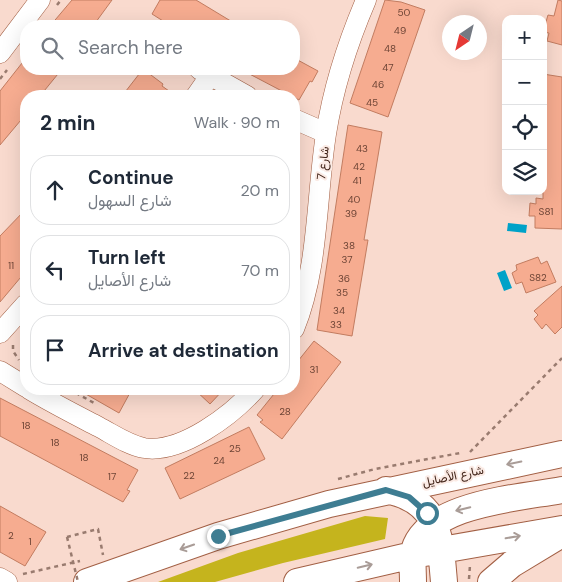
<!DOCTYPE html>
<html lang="en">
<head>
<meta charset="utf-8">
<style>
	body { margin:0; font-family:"DM Sans",Vazirmatn,sans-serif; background:#f6f6f7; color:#1f2937 }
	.controls { position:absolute; right:15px; top:15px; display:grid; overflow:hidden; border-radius:10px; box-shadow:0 5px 20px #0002 }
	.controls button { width:45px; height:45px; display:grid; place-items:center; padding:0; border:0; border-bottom:1px solid #e0e1e3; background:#fff; color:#1f2937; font:25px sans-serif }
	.compass { position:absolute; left:442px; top:15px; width:45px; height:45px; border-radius:50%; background:#fff; box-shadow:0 5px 20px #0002; rotate:215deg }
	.stop { position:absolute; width:15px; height:15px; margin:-11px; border:4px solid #3e7d92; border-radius:50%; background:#fff }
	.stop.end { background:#3e7d92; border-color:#fff; box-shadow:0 1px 5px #0008 }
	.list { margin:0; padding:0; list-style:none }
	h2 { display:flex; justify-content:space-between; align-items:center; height:65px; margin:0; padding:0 20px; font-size:21px }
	h2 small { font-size:16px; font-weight:400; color:#747a83 }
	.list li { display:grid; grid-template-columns:32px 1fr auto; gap:15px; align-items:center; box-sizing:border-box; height:70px; margin:0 10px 10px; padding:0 10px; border:1px solid #e0e1e3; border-radius:20px }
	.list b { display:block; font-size:19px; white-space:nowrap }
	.list p { margin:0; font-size:16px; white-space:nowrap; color:#747a83 }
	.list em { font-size:16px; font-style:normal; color:#747a83 }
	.icon { flex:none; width:28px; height:28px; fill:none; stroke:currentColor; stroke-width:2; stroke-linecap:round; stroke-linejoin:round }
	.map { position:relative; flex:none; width:562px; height:582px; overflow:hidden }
	.search { position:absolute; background:#fff; box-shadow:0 5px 20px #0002; left:20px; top:20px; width:280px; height:55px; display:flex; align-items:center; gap:12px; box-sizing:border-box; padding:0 18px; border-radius:20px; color:#747a83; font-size:19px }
	.panel { position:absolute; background:#fff; box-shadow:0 5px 20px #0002; left:20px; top:90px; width:280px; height:305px; border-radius:20px }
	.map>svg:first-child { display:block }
	.forest { fill:#c5b41d }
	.water { fill:#00a2c8 }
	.building { fill:#f6ac90; stroke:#c27c60 }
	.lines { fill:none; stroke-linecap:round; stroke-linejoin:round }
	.minor-casing { stroke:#a25f44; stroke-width:21 }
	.major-casing { stroke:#a25f44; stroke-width:28 }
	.path { stroke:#997b6f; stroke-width:2.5; stroke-dasharray:4 4; stroke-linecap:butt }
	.minor { stroke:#fff; stroke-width:20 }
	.major { stroke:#fff; stroke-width:26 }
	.path-bridge { stroke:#997b6f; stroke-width:2.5; stroke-dasharray:4 4; stroke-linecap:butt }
	.oneway { stroke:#a99c97 }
	.route { stroke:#3e7d92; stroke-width:6 }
	.labels { text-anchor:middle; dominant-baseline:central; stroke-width:4; stroke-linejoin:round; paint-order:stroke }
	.number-label { font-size:10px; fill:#6e4536 }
	.street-label { font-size:12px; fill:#402318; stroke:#fbebe5 }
</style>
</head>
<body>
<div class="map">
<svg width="562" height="582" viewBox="0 0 562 582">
	<rect width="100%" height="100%" fill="#f9dace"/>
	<path class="forest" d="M365,516l23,2 -3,21 -102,24 -68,19h-57l80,-29z"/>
	<path class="water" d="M508,223l19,2 -1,8 -19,-2z
		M505,270l7,18 -8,3 -7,-18z"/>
	<path class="building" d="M72,0h40l-19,26h-43z
		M160,0h36l43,26h-68l-19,-12z
		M385,0l16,2 24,8 -37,107 -38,-14z
		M558,0l4,1v44l-15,-4 2,-8 -6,-1 5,-17 6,1z
		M26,58v11h36l-22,27h-14v18l-26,31v-54z
		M294,58l24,13 -6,11 -2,-1 -11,19 -59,-31h54z
		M143,69l20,15 -1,2 14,10h-54z
		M543,74l19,3v152l-27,-1v-12h-6l1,-13 6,1v-6l7,1z
		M348,125l34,7 -18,108h4l-16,96 -35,-6z
		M26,209v62l-26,31v-66z
		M538,257l3,7 6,-3 9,21 -30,11 -4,-11 -6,2 -4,-11 5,-3 -1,-5z
		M562,286v41l-7,7 -9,-10 -4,5 -8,-10 4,-4 -4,-4z
		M314,341l27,21 -59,77 -22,-17 3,-2 -6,-5 21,-26h16v-23z
		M77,389h55l-13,24z
		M194,389h30l-14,15z
		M0,398l138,72 -11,20 3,1 -7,11 -123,-66z
		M249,427l16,32 -85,40 -15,-31z
		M0,506l46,26 -21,34 -25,-14z"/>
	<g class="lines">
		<defs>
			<path id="minor" d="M0,53l40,-53
				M199,69l48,27
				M196,96l14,-20
				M294,119l32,14
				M294,329c25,-61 22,-131 32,-195 7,-45 22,-92 40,-134
				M0,333l26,-29
				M0,371l26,16
				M29,389c23,14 47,26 70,38 15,8 29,18 45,21 37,6 88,-33 111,-59
				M0,578l7,4"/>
			<path id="major" d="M386,490c54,11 54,46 58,92
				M87,582l131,-46 111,-32 233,-50
				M297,582l116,-27 149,-26
				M413,582c0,-8 -1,-19 0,-27 9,-52 107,-57 149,-65
				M491,582l21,-18 48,-29"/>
		</defs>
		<use href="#minor" class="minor-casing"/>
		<use href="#major" class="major-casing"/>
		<path class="path" d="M57,5l4,-5
			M0,79l7,-9
			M13,345v6l6,9
			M69,389l25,14
			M470,452l92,-94
			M338,479l37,-10 85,-16
			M67,537l31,-8 5,26
			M23,574l57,-13
			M469,579l1,-14"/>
		<use href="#minor" class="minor"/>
		<use href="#major" class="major"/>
		<path class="path-bridge" d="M67,537l11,45"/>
	</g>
	<defs><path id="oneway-shaft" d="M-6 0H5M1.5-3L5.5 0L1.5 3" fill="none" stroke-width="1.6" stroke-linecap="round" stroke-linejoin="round" transform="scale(1.25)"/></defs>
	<g class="oneway">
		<use href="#oneway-shaft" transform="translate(514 463) rotate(169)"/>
		<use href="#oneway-shaft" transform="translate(463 509) rotate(166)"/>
		<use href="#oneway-shaft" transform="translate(513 537) rotate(-10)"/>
		<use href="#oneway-shaft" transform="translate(187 547) rotate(161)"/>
		<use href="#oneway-shaft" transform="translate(365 566) rotate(-13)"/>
	</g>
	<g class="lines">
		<path class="route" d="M218,536l168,-46 23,7 18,16"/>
	</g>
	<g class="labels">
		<g class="number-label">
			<text x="404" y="12">50</text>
			<text x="400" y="30">49</text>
			<text x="390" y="48">48</text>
			<text x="388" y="67">47</text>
			<text x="378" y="84">46</text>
			<text x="372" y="102">45</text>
			<text x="362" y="148">43</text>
			<text x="359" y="166">42</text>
			<text x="357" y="180">41</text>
			<text x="354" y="199">40</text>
			<text x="546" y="211">S81</text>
			<text x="351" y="213">39</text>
			<text x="349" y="245">38</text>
			<text x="347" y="259">37</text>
			<text x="11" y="265">11</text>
			<text x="538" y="277">S82</text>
			<text x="344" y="278">36</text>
			<text x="342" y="292">35</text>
			<text x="339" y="310">34</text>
			<text x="336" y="324">33</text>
			<text x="314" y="369">31</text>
			<text x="285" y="411">28</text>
			<text x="26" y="425">18</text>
			<text x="55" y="442">18</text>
			<text x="235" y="448">25</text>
			<text x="84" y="457">18</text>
			<text x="219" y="460">24</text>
			<text x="189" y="475">22</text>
			<text x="112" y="476">17</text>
			<text x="11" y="535">2</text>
			<text x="30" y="541">1</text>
		</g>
		<g class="street-label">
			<text transform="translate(323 163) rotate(-83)">شارع 7</text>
			<text transform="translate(453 476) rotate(-12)">شارع الأصايل</text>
		</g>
	</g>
</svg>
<div class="controls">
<button>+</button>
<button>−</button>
<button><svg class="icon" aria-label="locate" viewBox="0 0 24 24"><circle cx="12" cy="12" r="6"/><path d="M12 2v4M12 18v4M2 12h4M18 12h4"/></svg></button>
<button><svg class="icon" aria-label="layers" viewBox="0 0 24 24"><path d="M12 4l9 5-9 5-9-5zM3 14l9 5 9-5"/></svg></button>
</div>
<svg class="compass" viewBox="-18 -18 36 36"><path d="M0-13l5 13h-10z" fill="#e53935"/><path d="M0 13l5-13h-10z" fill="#747a83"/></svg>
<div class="stop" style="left:427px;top:513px"></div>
<div class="stop end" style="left:218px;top:536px"></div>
<div class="search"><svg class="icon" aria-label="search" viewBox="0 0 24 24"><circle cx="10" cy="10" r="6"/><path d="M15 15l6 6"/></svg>Search here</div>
<section class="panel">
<h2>2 min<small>Walk · 90 m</small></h2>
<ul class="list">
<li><svg class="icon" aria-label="ahead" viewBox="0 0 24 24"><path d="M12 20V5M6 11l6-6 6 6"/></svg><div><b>Continue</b><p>شارع السهول</p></div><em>20 m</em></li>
<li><svg class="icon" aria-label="left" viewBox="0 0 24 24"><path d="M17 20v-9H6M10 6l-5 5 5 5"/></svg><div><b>Turn left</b><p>شارع الأصايل</p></div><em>70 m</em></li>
<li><svg class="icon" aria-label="arrive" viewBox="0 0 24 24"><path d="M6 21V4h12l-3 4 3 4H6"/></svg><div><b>Arrive at destination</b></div></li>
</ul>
</section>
</div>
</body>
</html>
